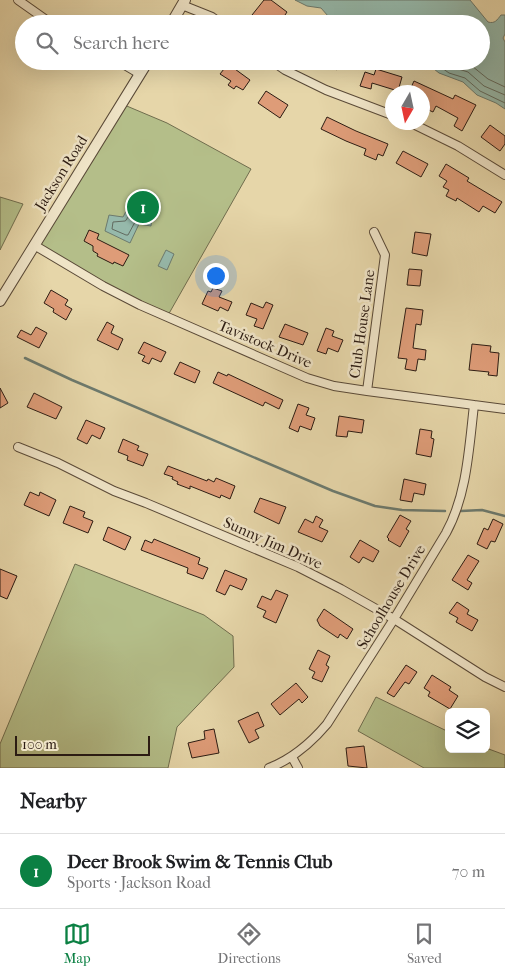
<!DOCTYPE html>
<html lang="en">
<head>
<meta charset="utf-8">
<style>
	body { margin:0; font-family:"IM FELL French Canon",serif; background:#f2f2f2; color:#202124 }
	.controls { position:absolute; right:15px; bottom:15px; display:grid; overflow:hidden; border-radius:8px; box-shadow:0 5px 20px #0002 }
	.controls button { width:45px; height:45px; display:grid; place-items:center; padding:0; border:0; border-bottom:1px solid #e0e0e0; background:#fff; color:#202124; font:25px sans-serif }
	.compass { position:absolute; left:385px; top:85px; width:45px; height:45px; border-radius:50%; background:#fff; box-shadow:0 5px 20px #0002; rotate:189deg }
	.scale { position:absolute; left:15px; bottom:12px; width:135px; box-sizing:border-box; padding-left:5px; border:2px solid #2c1c13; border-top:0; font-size:14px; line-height:18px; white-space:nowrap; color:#2c1c13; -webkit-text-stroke:4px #efe4c7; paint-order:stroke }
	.you { position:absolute; left:215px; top:275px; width:18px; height:18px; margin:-12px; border:4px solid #fff; border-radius:50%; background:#1a73e8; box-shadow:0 0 0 8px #1a73e833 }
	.badge { display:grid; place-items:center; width:32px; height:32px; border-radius:50%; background:#0b8043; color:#fff; font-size:16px; font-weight:700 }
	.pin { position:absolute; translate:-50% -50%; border:2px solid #fff; box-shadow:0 1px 5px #0006 }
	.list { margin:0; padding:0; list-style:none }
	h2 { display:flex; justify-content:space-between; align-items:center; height:65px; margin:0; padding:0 20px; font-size:21px }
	h2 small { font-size:16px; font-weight:400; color:#757577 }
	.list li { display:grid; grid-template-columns:32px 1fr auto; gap:15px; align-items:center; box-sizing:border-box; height:75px; padding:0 20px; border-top:1px solid #e0e0e0 }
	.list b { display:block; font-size:19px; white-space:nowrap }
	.list p { margin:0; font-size:16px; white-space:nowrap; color:#757577 }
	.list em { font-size:16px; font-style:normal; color:#757577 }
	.icon { flex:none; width:28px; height:28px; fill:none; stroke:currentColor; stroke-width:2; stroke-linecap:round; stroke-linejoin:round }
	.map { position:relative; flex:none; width:505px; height:768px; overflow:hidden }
	.search { position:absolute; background:#fff; box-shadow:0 5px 20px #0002; left:15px; right:15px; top:15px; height:55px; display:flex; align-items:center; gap:12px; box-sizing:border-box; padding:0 18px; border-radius:28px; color:#757577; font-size:19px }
	.sheet { height:140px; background:#fff }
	nav { display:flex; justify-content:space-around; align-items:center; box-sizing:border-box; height:70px; border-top:1px solid #e0e0e0; background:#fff; font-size:14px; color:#757577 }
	nav a { display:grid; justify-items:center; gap:2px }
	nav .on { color:#0b8043 }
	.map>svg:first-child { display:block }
	.green { fill:#b4be89; stroke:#706d4e }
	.water { fill:#96b9ab; stroke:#6c7a6e }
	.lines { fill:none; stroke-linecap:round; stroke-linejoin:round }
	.shore { stroke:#616a5f; stroke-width:1 }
	.stream { stroke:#6c7a6e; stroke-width:2.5 }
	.building { fill:#de9c78; stroke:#2c1c13 }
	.minor-casing { stroke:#5a4a38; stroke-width:10 }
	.tertiary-casing { stroke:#5a4a38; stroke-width:12 }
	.minor { stroke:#efe4c7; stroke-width:8 }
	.tertiary { stroke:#efe4c7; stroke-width:10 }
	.labels { text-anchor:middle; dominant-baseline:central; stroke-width:5; stroke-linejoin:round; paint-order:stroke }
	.street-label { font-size:15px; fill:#2c1c13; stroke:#efe4c7 }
</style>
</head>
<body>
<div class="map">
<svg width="505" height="768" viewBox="0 0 505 768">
	<rect width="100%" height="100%" fill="#e6d6a9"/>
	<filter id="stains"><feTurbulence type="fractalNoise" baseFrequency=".004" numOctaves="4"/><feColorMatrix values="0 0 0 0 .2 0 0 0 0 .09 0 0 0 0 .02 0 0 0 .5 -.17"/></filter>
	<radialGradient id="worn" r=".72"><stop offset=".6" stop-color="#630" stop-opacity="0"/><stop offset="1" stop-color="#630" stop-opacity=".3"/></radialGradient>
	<path class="green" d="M122,104l45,19 84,46 -84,148 -133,-72z
		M0,197l23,7 -23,46z
		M75,564l129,51 29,21 1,31 -57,60 -9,41h-168v-24z
		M376,697l73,35v17l37,-1 19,7v13h-81l-66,-37z"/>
	<path class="water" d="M295,0h175l18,22c7,2 9,-2 13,-7h4v19l-2,4 2,4v67l-9,-6 -19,-8 -14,-13 -24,-9 -15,-12h57v-37h-146l-14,-16 -14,-2z
		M130,204l22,12 -1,10 -12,-2 -9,19 -25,-12 4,-16 14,2z
		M166,250l8,4 -7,16 -9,-4z"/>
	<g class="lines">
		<path class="shore" d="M432,61l17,12 16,5 15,13 25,12
			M442,61l10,6 16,5 16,14 21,9
			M458,61l14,5 16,13 17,8
			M132,212l8,3 1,3 -6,4 -7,13h-2l-14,-6 1,-7 12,-1z"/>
		<path class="stream" d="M25,358l47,22 261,111 42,15 27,4 43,1
			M461,511l21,-1 23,6"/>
	</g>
	<path class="building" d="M264,0h7l16,12 -2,3 14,9h-35l-12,-9z
		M325,61h19l-7,9z
		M228,64l22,16 -7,10 -7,-4 -2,3 -6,-4 3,-4 -11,-7z
		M376,69l26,8 -4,14 -26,-8 -1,6 -11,-3 5,-14 9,3z
		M414,81l39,18 2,-4 21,10 -14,26 -8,-5 4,-8 -22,-12 -3,6 -11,-5v-15h-13z
		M266,91l22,14 -8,13 -22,-15z
		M327,117l29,14 32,13 -5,12 -5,-2 -2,6 -12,-5 2,-6 -20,-8 -25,-12z
		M490,125l15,11v8l-5,7 -19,-14z
		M403,151l25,13 -7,13 -25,-14z
		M446,164l23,14 -2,3 35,21 -7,11 -12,-7 -4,6 -22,-14 -1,3 -10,-5 3,-6 -6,-3 4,-6 -8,-5z
		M89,230l10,4 -2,5 32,16 -6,11 -9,-4 -1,2 -16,-8 1,-2 -5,-3v-5l-9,-5z
		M415,232l16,2 -4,22 -15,-3z
		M409,269l13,1 -2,16 -13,-1z
		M213,288l9,3 -3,6 13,5 -4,9 -8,-4 -2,4 -16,-7 6,-13 3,1z
		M51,290l17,10 -3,5 7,4 -6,11 -13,-8 1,-3 -10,-6z
		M266,302l7,3 -10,24 -9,-3 3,-7 -11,-4 5,-12 12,5z
		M406,308l17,2 -2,15 -5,-1 -3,24 13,2 -1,10 -7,-1 -2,12 -11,-2 2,-10 -9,-1z
		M107,322l7,4 -3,7 12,6 -5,11 -21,-10z
		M285,324l23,9 -5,12 -24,-8z
		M36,327l11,6 -8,15 -22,-11 4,-7 10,5z
		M326,328l8,3 -2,5 11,4 -5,12 -10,-4 -2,6 -9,-3z
		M144,342l22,10 -5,10 -9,-4 -3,6 -7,-3 3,-5 -7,-3z
		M472,344l19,2 -1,6 9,1 -2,23 -9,-1 1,-3 -20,-2z
		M180,362l20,9 -5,12 -21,-9z
		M218,372l9,4 1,-2 55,26 -4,9 -14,-7 -2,4 -50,-23z
		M0,388l8,15 -8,5z
		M34,393l28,14 -6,12 -29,-12z
		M298,404l11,4 -3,7 9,3 -4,12 -11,-4 -2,6 -9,-4z
		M339,416l25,4 -2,13 -14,-2 -1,6 -11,-1z
		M86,420l19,8 -5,11 -8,-4 -5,9 -10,-5z
		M420,429l12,2 -1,7 3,1 -3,18 -15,-3z
		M123,439l16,7 -2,4 11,4 -5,12 -16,-6 1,-4 -10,-4z
		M168,466l39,15 1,-2 6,3 2,-4 19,8 -5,13 -9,-4 -1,3 -30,-12v3l-13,-5 1,-2 -6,-3 1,-2 -9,-3z
		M404,479l22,5 -2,11 -10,-2 -2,9 -12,-2z
		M30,492l9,4 1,-4 16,8 -7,16 -25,-11z
		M260,498l26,9 -7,17 -25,-12z
		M70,506l15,6 -2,5 10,4 -5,12 -25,-10z
		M400,515l11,6 -5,8 3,2 -9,16 -12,-7 1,-1 -2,-2z
		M316,516l7,4 -4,7 9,4 -6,11 -24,-10 7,-13 8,4z
		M493,519l10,5 -8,18 -4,-1 -4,8 -10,-5 7,-16 4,2z
		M108,527l23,10 -6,13 -22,-10z
		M154,539l46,19 -2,6 10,4 -5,11 -16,-6 1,-5 -47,-18 4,-10 7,3z
		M360,540l19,11 -6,11 -10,-5 -4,6 -9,-6z
		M468,555l11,6 -12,19 5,3 -4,7 -16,-10z
		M0,569l17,7 -10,23 -7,-3z
		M225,570l22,9 -5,11 -12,-5 -5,10 -9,-4z
		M276,590l12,5 -12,28 -13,-6 3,-6 -9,-4 5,-11 9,4z
		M457,602l12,8 -2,4 11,6 -6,11 -16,-9 2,-4 -9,-5z
		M324,609l29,20 -6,10 -7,-5 -2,4 -18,-12 -3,-6z
		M318,650l12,6 -4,9 3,2 -7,15 -10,-4 3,-6 -6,-3z
		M406,665l11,7 -8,12 -4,-2 -11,15 -7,-4z
		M432,675l19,12 -2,3 9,6 -8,13 -22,-13 2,-4 -6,-4z
		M296,683l12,14 -6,6 -3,-4 -19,16 -9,-11z
		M258,712l6,14 -9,4 4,8 -10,5 -11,-22z
		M214,729l5,24 -27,5 -4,-15 17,-4 -1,-8z
		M364,746l3,22 -19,-2 -2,-18z"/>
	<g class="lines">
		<defs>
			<path id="minor" d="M18,0l34,24
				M182,5l30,12 10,7
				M118,61l22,13
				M272,61l13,9 41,20 66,25
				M409,122l49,24 47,29
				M34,245l69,41 37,19 167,73 27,8 33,5 138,18
				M367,391l18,-136 -11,-23
				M18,447l40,16 56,28 32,12 152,64 43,22 53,30 91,58 20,10
				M292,757l6,11
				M269,768c23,-9 42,-25 58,-44l67,-105 52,-86c21,-38 23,-85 28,-128"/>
			<path id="tertiary" d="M171,24l14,-24
				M0,301l148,-240"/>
		</defs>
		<use href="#minor" class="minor-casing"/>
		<use href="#tertiary" class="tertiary-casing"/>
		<use href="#minor" class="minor"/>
		<use href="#tertiary" class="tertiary"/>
	</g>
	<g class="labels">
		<g class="street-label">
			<text transform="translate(61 173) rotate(-58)">Jackson Road</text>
			<text transform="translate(362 324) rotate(-82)">Club House Lane</text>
			<text transform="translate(265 344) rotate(23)">Tavistock Drive</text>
			<text transform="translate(273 543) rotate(24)">Sunny Jim Drive</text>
			<text transform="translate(391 597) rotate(-59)">Schoolhouse Drive</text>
		</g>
	</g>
	<rect width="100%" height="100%" filter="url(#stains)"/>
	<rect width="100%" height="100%" fill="url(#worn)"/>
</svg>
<div class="controls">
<button><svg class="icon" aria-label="layers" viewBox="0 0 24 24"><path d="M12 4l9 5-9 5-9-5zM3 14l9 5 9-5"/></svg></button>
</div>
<svg class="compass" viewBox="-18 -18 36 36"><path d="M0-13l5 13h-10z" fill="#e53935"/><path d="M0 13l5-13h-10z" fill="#757577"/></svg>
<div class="scale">100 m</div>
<div class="you"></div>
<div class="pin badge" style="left:143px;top:207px">1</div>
<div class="search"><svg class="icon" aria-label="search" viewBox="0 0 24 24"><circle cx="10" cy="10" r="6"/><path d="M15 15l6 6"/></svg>Search here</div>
</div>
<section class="sheet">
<h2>Nearby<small></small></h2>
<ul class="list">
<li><span class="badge">1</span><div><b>Deer Brook Swim &amp; Tennis Club</b><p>Sports · Jackson Road</p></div><em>70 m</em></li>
</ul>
</section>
<nav>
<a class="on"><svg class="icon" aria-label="map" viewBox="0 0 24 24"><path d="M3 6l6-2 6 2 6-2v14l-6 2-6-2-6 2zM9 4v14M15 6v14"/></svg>Map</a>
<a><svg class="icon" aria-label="directions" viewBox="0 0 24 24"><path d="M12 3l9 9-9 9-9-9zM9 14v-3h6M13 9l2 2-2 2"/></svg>Directions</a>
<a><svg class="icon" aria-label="saved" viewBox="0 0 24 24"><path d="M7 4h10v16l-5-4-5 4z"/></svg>Saved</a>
</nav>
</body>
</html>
